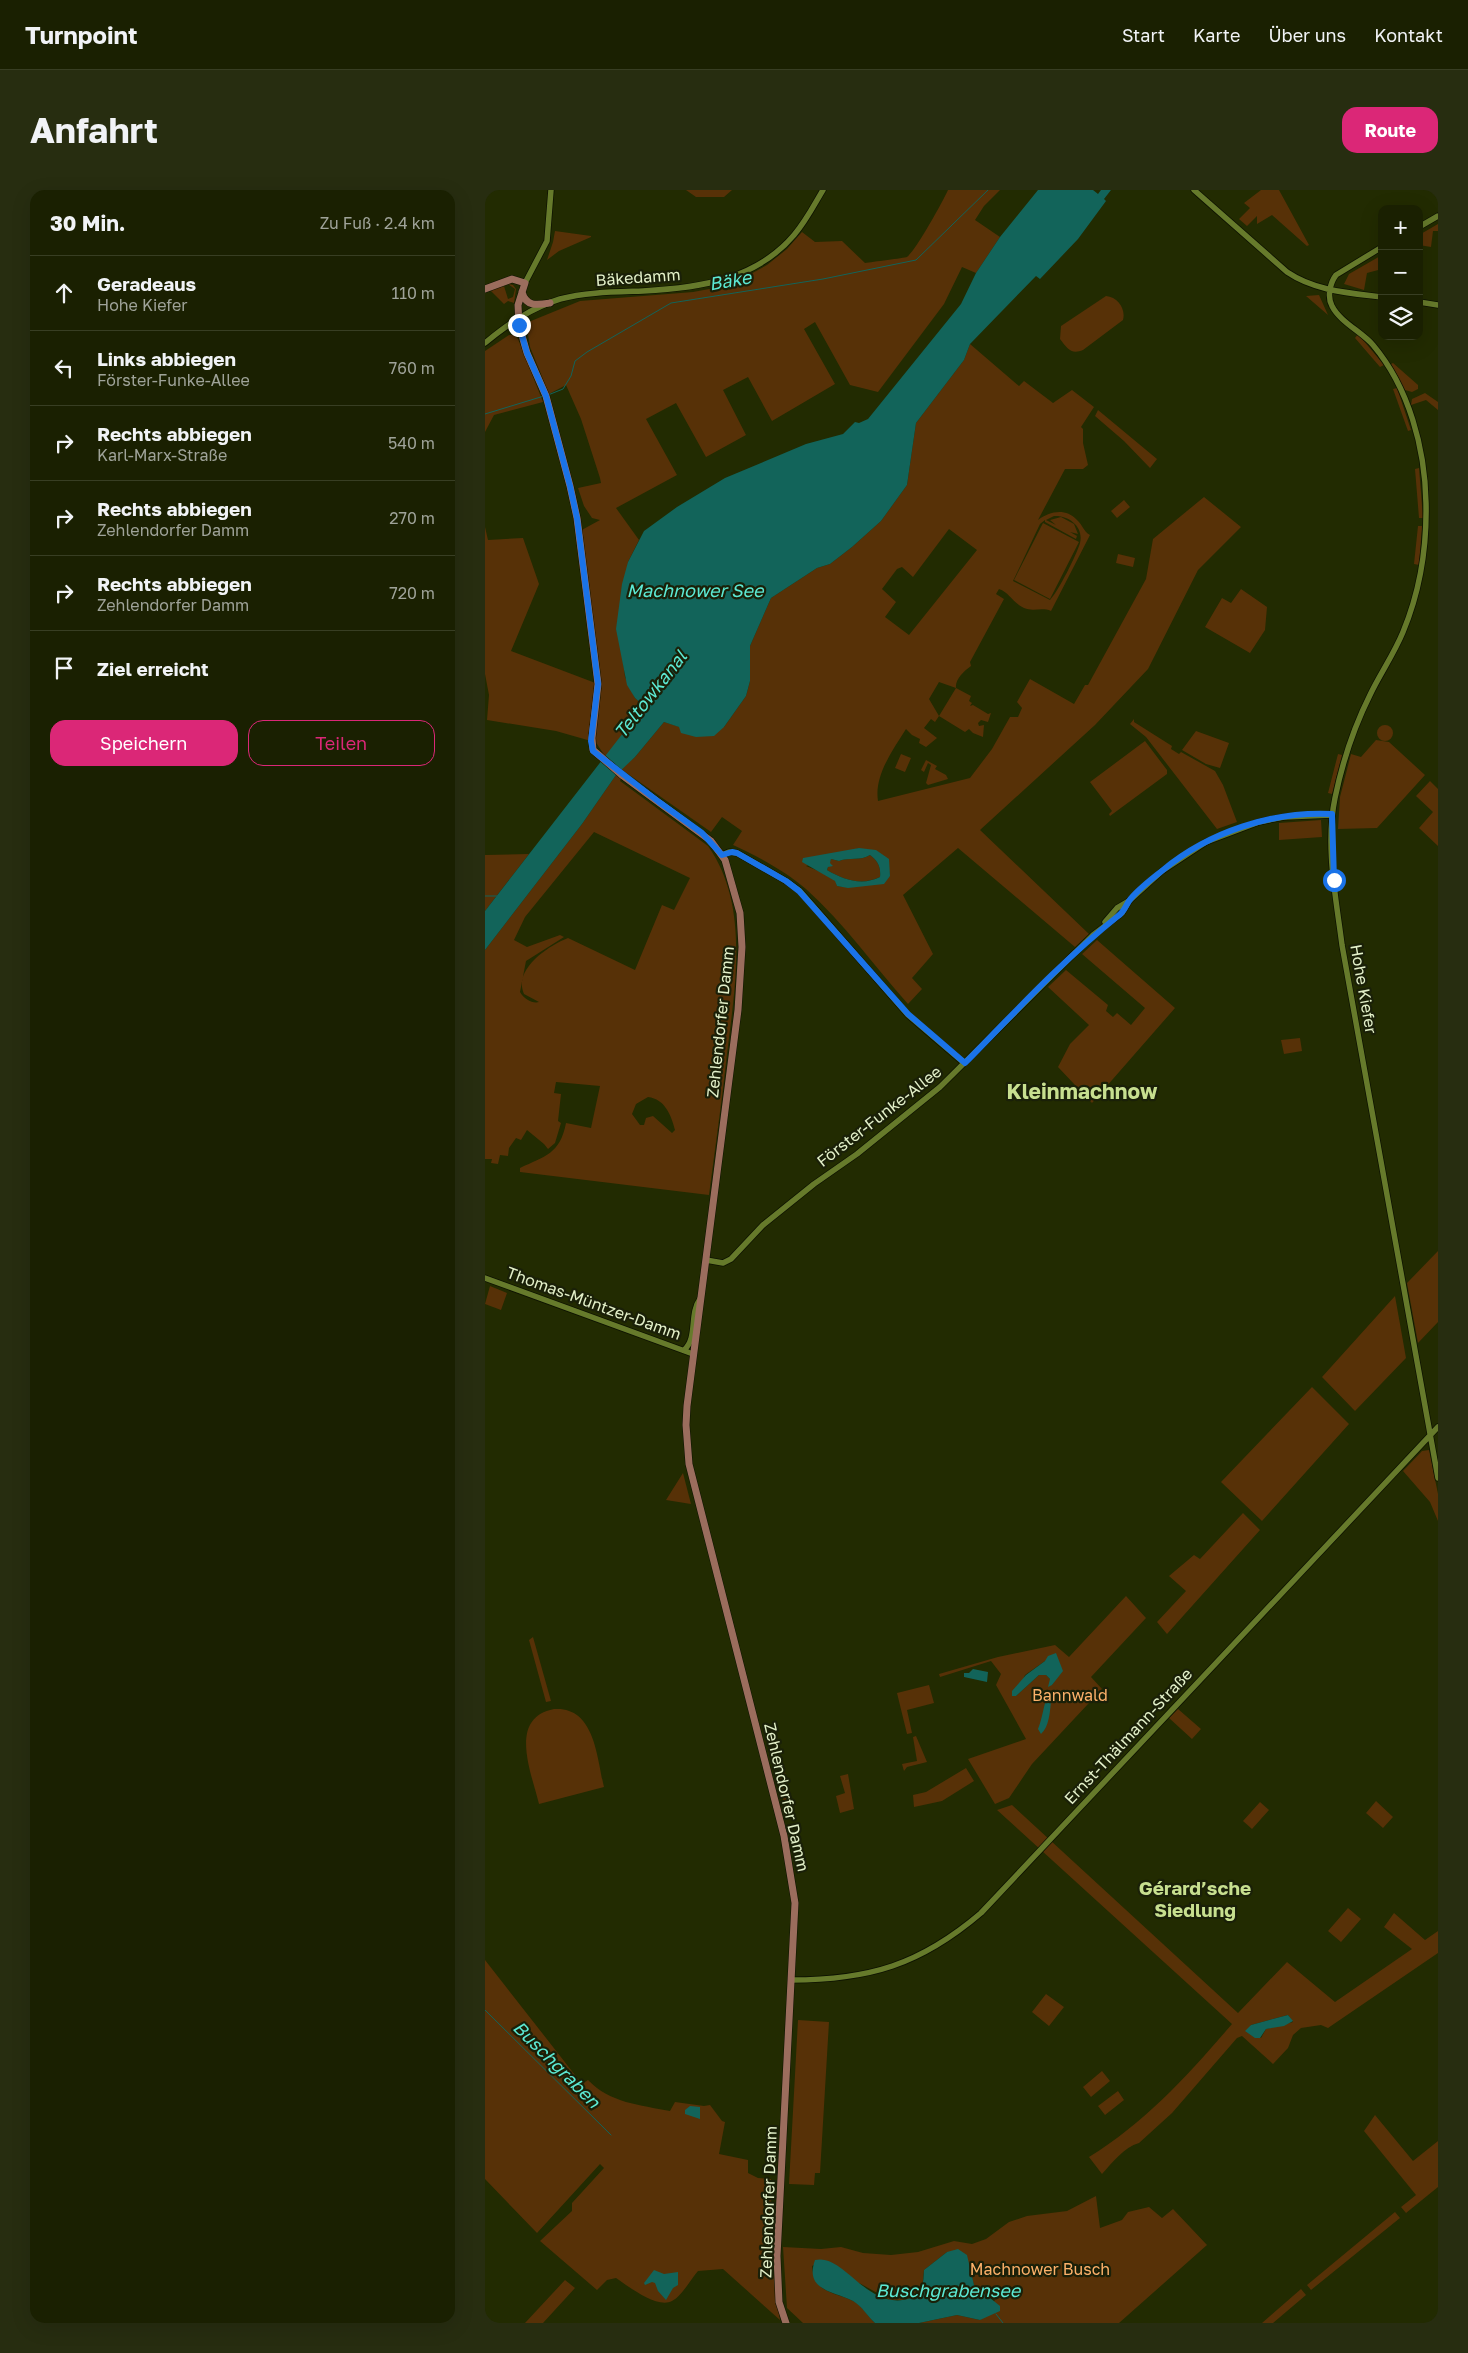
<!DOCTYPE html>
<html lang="de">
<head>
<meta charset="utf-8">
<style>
	body { margin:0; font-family:"Golos Text",sans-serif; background:#272d10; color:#f1f3f6 }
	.controls { position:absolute; right:15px; top:15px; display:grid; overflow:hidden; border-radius:10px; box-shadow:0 5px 20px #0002 }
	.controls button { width:45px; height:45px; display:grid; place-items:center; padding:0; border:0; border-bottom:1px solid #383e23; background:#1a2001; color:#f1f3f6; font:25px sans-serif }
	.stop { position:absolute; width:15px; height:15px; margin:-11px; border:4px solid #1a73e8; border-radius:50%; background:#fff }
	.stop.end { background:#1a73e8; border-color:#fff; box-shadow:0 1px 5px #0008 }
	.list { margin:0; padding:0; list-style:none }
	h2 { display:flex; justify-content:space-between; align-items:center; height:65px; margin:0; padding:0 20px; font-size:21px }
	h2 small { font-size:16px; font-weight:400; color:#9fa399 }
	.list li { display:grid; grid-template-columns:32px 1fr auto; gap:15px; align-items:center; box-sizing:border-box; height:75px; padding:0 20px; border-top:1px solid #383e23 }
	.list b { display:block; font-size:19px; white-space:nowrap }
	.list p { margin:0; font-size:16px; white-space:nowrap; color:#9fa399 }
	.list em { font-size:16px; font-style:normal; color:#9fa399 }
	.actions { display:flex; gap:10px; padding:15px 20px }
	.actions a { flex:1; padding:11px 0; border:1px solid #db2777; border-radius:15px; text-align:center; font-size:18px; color:#db2777 }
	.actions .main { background:#db2777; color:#fff }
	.icon { flex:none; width:28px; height:28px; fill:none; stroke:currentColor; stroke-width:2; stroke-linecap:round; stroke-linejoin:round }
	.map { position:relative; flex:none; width:953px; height:2133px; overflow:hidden; border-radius:15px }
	header { display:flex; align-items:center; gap:30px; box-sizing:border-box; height:70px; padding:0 25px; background:#1a2001; border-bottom:1px solid #383e23 }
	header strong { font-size:24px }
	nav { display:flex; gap:28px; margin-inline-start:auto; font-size:18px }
	.intro { display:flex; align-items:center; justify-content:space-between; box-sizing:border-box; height:120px; padding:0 30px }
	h1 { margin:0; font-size:35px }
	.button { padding:12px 22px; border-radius:15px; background:#db2777; color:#fff; font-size:18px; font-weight:700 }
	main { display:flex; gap:30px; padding:0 30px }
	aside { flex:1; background:#1a2001; border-radius:15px; box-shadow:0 5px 20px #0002 }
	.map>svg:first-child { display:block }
	.green { fill:#573107; fill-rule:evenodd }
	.water { fill:#12645a; fill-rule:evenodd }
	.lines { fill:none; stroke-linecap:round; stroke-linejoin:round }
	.stream { stroke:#12645a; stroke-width:1 }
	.minor-casing { stroke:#0d1200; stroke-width:7 }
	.major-casing { stroke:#0d1200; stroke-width:8 }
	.minor { stroke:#667a2b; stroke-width:5.5 }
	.major { stroke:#9b6d5d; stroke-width:7 }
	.route { stroke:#1a73e8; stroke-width:6 }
	.labels { text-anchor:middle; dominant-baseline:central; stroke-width:4.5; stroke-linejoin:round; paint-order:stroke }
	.street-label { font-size:16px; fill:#e3f0c9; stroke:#1a2008 }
	.park-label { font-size:16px; fill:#fdb16a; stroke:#1a2008 }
	.water-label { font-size:18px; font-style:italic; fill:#5ce9d4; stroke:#1a2008 }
	.quarter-label { font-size:19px; font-weight:bold; fill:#c7df8f; stroke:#1a2008 }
	.district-label { font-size:21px; font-weight:bold; fill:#c7df8f; stroke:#1a2008 }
</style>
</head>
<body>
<header>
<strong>Turnpoint</strong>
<nav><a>Start</a><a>Karte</a><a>Über uns</a><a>Kontakt</a></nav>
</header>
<div class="intro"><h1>Anfahrt</h1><a class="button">Route</a></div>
<main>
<aside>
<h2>30 Min.<small>Zu Fuß · 2.4 km</small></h2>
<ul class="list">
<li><svg class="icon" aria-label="ahead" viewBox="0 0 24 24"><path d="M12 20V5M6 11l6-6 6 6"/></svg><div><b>Geradeaus</b><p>Hohe Kiefer</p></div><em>110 m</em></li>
<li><svg class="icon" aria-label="left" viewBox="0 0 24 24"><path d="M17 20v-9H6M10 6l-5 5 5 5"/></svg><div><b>Links abbiegen</b><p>Förster-Funke-Allee</p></div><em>760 m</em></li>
<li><svg class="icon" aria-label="right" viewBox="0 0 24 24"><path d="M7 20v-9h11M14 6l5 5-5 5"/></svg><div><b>Rechts abbiegen</b><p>Karl-Marx-Straße</p></div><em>540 m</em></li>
<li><svg class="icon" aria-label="right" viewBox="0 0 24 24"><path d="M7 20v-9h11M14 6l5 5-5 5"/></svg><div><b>Rechts abbiegen</b><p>Zehlendorfer Damm</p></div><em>270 m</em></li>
<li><svg class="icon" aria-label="right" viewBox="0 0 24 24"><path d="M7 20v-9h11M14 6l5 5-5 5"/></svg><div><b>Rechts abbiegen</b><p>Zehlendorfer Damm</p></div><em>720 m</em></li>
<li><svg class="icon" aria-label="arrive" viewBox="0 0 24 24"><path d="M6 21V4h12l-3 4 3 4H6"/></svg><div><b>Ziel erreicht</b></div></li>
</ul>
<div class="actions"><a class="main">Speichern</a><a>Teilen</a></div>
</aside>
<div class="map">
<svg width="953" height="2133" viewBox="0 0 953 2133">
	<rect width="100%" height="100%" fill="#222b01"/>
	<path class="green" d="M201,0h46l-8,7h-28z
		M463,0h52l-16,16 -9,14 25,17 -24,36 -14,-6 -18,37 -66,88 -28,-7 -35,-63 -11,7 31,55 -63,37 -24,-44 -25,13 23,45 -40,22 -30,-54 -30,16 31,56 -61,33 23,32 -11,22 -5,98 2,17 10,21 10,8 -39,52 -9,-14 -6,-3 -35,-10 -69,-11 2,-25 -4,-21v-147l3,13 35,-2 16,46 -28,67 87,33 -20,-152 22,-12 -8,-2 -8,-12 -6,-18 23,-5 -1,-5 -19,-59 -15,-34 -17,9 -19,-47 -4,-24 54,-22 113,-9 27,-5 20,-7 27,-15 20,-16 15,-17 13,10 27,-1 23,22c7,-1 39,-5 42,-6 9,-7 35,-54 41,-67z
		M776,0h18l30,55 -2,1 -35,-31 -15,9v-8l-10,10 -8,-7 11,-11 -6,-5z
		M953,34v7h-5l-2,16 -12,-2v-10z
		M70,41l36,5v1l-32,14 -12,9 6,-18z
		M897,65v14l-15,4 -3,17 -20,-6 5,-10z
		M23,94l5,1 3,4 -2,14 -6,-2 -4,3 -14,-14 14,-4 4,13 5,-2 2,-8z
		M834,105l9,20 -22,-19z
		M621,106c12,1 20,13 17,24l-40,30c-12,5 -16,-2 -23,-11l1,-13z
		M873,144l26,31 -4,2 -25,-29z
		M24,145h5l4,4 25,63 -49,13 -9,17v-81z
		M485,154l49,42 5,-5 29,22 19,-13 22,17 -13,20 2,2v14l5,22 -5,4h-18l-27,51c11,-8 27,-13 39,0 6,5 6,11 13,15l-39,76c-9,-4 -18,1 -27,-3 -11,-5 -14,-15 -25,-19l-3,5 8,5 -34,63 1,4c-7,5 -16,13 -15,22l15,8 -2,5 3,2 -2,3 3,-1 15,9 3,-1 -3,9 -7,-2 -3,3 1,3 5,-1 -1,12 -10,-4 -4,-4 -4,3 -26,-16 -4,6 -4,-3 -7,9 13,10 -11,9 -7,-4 1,-4 -8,-4 -6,-6c-13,21 -32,46 -28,72l92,-23 22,-29 18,-32h8l4,-9 -5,-6 13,-23 44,25 11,-19h3l58,-106 7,-40 51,-42 37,30 -43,43 -50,99 -53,56 -115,105 109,104 -14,13 -117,-99 -55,47 30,59 -21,24 10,11 -14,15c-34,-38 -64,-81 -102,-115 -21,-18 -49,-33 -73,-44l9,-14 -20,-14 -11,15 -90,-63 14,-12 29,-35 16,5h44l22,-31 4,-15v-35l21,-48 46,-30 13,-4 22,-17 29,-26 26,-36 9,-62 48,-63zM569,326c15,-1 30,11 26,27 -4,13 -21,47 -30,57l-37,-19 27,-57 5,-4v2l31,17 1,-3 -7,-4 8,2 -4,-10 -13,-7 -11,3 6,5 -10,-5zM464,339l28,21 -68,85 -24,-18 11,-15 -14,-13 15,-20 5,-2 11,10zM454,492l17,6 -17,28 -10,-17zM374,658l29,17 2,11c-18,6 -34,14 -53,10l-1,-5 -15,-9 -15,-6z
		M908,173l25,22v4l-6,3 -7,-2 -14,-26z
		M912,198l14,42 -3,1 -15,-42z
		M940,203l13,9v8l-12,-10 -15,5 1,-6z
		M613,220l59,49 -7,9 -26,-27 -29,-25z
		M934,278l4,50h-4l-4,-49z
		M639,310l6,7 -13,11 -6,-7z
		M558,333l36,19 -29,57 -36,-19z
		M933,336h4l-3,39 -5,-1z
		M633,364l17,4 -2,9 -17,-4z
		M756,399l26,18 -2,23 -15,23 -45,-26 17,-29 9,5z
		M649,529v3l38,24 -1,3 8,5 2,-2 34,19 8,14 14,37 -20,7 -71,-92 -16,-13z
		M892 543a8 8 0 1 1 16 0a8 8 0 1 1-16 0Z
		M711,541l33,12 -9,25 -14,-4 -24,-14z
		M891,550l13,2 36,33 -48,53 -39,1 2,-32 11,-43 10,3z
		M660,551l22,29v4l-57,42 -1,-2 3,-3 -22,-29z
		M416,564l10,4 -6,14 -10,-4z
		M853,564l4,1 -10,39 -4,-1z
		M441,570l11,6 -2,3 11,6 2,4 -20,6 -2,-2 5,-18 -3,-2 -4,9 -3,-2z
		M131,585l5,4 -1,2 88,65c42,59 27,141 19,208 -5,47 -12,94 -18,141l-189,-23v-4c25,-12 40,-14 46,-45l25,5 9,-42 -44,-4 -2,11 7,1 -3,27 3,2 -6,20 -7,6 -4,-5 -17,-14 -6,10 -5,-2 -7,10 -1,8 -8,-1 -2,9 -7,-1 1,-4h-7v-209l97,-126zM109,642l96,46 -16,32 -12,-5 -27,65 -67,-32c-20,8 -55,31 -44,56l15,8c-6,2 -15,-3 -19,-10l6,-31 38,-24 -4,-2 -33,12 -13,-7 11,-23zM163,907c17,2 23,18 27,33l-3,3 -19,-17 -7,2 -2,7h-4l-8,-11 4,-10z
		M945,591l8,8v57l-19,-18 14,-16 -17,-16z
		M836,630l1,17 -43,3v-17z
		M44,664l-44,57v-56z
		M385,665c8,6 11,12 10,22 -19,9 -36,3 -53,-7l4,-11 8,2c10,-4 22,0 31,-6z
		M612,750l78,68 -83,95 -34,-36 12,-23 19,-19 -41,-38 18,-17 42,35 -2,6 7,6 4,-4 14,12 14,-17 -63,-54z
		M815,848l2,13 -18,3 -3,-14z
		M953,1061v71l-20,21 -11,-60z
		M5,1096l17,7 -6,17 -16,-6z
		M910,1106l11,62 -51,53 -33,-34z
		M827,1197l37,37 -87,97 -41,-39z
		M944,1260l9,44v27l-8,-19 -27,-31 19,-20z
		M198,1283l8,31 -25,-4z
		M758,1323l17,17 -93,104 -10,-12 29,-31 -17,-15 25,-21 6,4z
		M641,1406l20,22 -55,59 11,12 -70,75 -23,34 -14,6 -27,-45 58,-20 -30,-54 5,-11 -10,-13 -51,16 -1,-3 59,-17 57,-12 14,12zM560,1471l10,19 -3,5 -2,-6 -4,-4h-7l-23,21 9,-21z
		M48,1447l18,64 -5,1 -17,-62z
		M444,1495l5,18 -27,7 5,23 -5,1 -10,-41z
		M69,1519c41,-3 43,49 50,78l-65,17c-7,-30 -32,-86 15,-95z
		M693,1519l23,20 -9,10 -23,-21z
		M431,1546l11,26 -20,5 -3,4 -2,-7 15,-3 -4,-24z
		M297,1578h2l4,16 -5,2 5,20 -3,1 -8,-32 6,-2z
		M481,1578l8,13 -32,20 -28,6 -1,-12 13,-3z
		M363,1584l6,35 -14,4 -4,-17 9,-3 -5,-17z
		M891,1611l17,16 -10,11 -17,-15z
		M775,1612l9,8 -17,19 -9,-8z
		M527,1615l226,208 49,-51 48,40 77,-53 -28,-22 10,-14 31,27 13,-9v22l-110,75 -7,-3 -20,3 -8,7 -5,13 -15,16 -31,-28 -5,2 -65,75 -33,30c-15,4 -27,20 -37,31l-13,-17c57,-35 100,-83 143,-133l-235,-214zM803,1825l5,7 -27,7 -5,9 -13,-7 3,-6z
		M863,1718l13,11 -20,23 -13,-11z
		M0,1770l97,124 6,-4c22,23 52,25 82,31l5,-9 29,4 6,-1 12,16 3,1 -6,32 29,6v13l10,5 13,1 1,89 8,52 -57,-51 -25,2c-7,8 -16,25 -26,30 -15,8 -44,-15 -56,-23l-9,2 -10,10 -57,-49 32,-30v-8l32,-35 -4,-4 -63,69 -52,-54z
		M561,1804l18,13 -15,19 -17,-14z
		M313,1830l31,2 -9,151h-5l-1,12 -25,-1z
		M617,1881l8,10 -19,16 -8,-10z
		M633,1901l6,9 -19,15 -7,-9z
		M890,1925l38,46 25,-20v46l-32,26 -5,-6 15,-12 -52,-64z
		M611,2006l4,32 22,-8 6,-8 21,-5 13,11 11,-9 34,36 -88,78h-200l38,-8 23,5 15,-20 -14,-8 -7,-7 -4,-13 -23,-20 -23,18 -2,19 -4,6 -14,5h-14l-29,-16 -47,-19 -2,1c2,28 21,25 41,35 9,4 15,16 22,22h-72l-16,-15 -4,-61 38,2 20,-2 22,6 28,2 27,-3 36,-11 18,3 14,-5 23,-17 18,-6 40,-5z
		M910,2022l5,6 -89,72 -4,-5z
		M80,2090l10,8 -32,35h-18z
		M816,2099l5,6 -33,28h-11z"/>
	<path class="water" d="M553,0h55l5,4 3,-4h10l-7,9 2,2 -28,38 -38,40 -4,-3 -66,68 -6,16 -48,63 -9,62 -26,36 -29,26 -22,17 -13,4 -46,30 -21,48v35l-4,15 -22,31 -10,9 -18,1 -15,-4 -2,-6 -15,-5 -29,35 -19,18 -34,49 -97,126v-39l159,-205 -9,-8 -8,-13 -11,-56 6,-45 6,-22 16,-31 33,-24 48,-29 81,-34 37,-10 12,-12 4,1 9,-4 93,-115 15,-31 24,-36z
		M374,658l17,2 13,9 1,17 -6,8 -36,4 -11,-2 -2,-5 -33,-19 1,-4zM385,665c8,6 11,12 10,22 -18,9 -36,3 -53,-7l1,-3 5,-1 -3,-3 1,-4 8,2c10,-4 22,0 31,-6z
		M571,1463l7,18 -11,14 -4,2 2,-8 -4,-4h-7l-23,21h-4v-5l14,-16 19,-14 3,-5z
		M488,1479l15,3 -1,10 -23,-5v-4h5z
		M562,1507l4,4c-1,11 -2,26 -10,33l-3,-5c4,-9 7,-29 9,-32z
		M803,1825l5,6 -9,5 -18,3 -6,9h-5l-10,-7 6,-6z
		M205,1916l10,1v12l-15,-5v-4z
		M473,2059l9,6 7,30 26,21v5l-20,9 -23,-5 -38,8h-44c-7,-6 -13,-17 -22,-22 -19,-10 -49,-10 -38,-41 30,-7 53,53 96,38 13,-5 12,-15 13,-28l23,-18z
		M169,2080l10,4 14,-2v13l-5,3 -7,12 -8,-9 -3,-8 -3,-1 -7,3 -1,-2z"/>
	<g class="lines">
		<path class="stream" d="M63,205l15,-6 8,-13 4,-15 12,-9 84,-49 152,-24 93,-19 72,-70
			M0,224l59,-18
			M0,706h12
			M0,1820l126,125
			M511,2124l7,9"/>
		<defs>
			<path id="minor" d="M709,0l93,82c28,19 62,21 95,25
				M934,37l19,-11
				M897,57l-46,28c-6,8 -9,22 -4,31 8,16 30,26 41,39 36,43 52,103 53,158 1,45 -6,88 -23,129 -9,22 -23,42 -33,63 -16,32 -28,69 -35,103 -10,48 1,99 7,147l96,533
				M40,93l22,-42 4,-51
				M934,112l19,3
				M0,153c23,-19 46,-35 75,-44 26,-7 55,-7 83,-8 56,-3 113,-11 151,-56 12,-14 20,-30 29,-45
				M237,665l7,-3 8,1 49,28 14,10 108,124 56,48
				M620,732l12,-14 12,-7 33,-30 44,-29 53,-20 25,-5 48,-2
				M221,1070l17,3 8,-4 32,-34 51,-41 43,-30 83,-67 153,-152 29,-22 7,-12
				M0,1088l208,76
				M199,1160c14,-12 5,-36 16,-51
				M306,1790c78,0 129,-15 190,-67l457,-486"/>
			<path id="major" d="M0,99l27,-10 13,4 -7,22 1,20 8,28 19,43 24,90 7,32 21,166 -6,54 1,12 30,26 88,65 14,19 15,53 2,34 -4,63 -51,396 -1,19 3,39 95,372 11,67 -18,353 2,46 7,21
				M37,102c4,15 15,13 28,11"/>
		</defs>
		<use href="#minor" class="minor-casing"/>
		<use href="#major" class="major-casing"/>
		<use href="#minor" class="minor"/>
		<use href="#major" class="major"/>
	</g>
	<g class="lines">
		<path class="route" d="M34,135l8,28 19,43 24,90 7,32 21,166 -7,57 2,10 66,51 43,31 20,22 10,-3 5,1 49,28 13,10 109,123 57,49c49,-50 98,-103 153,-147 6,-4 7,-9 11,-15 8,-11 23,-22 34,-31 46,-38 109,-59 169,-56l2,66"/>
	</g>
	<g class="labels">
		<g class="street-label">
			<text transform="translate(153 87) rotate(-4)">Bäkedamm</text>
			<text transform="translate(879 799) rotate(80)">Hohe Kiefer</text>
			<text transform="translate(235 832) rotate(-84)">Zehlendorfer Damm</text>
			<text transform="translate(394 926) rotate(-38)">Förster-Funke-Allee</text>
			<text transform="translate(109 1113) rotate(20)">Thomas-Müntzer-Damm</text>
			<text transform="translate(643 1546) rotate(-47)">Ernst-Thälmann-Straße</text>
			<text transform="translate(302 1607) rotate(77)">Zehlendorfer Damm</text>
			<text transform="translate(283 2012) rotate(-88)">Zehlendorfer Damm</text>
		</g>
		<g class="park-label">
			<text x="585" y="1505">Bannwald</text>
			<text x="555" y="2079">Machnower Busch</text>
		</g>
		<g class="water-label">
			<text transform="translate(245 90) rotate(-10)">Bäke</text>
			<text x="210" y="400">Machnower See</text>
			<text transform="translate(165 504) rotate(-52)">Teltowkanal</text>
			<text transform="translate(72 1874) rotate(45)">Buschgraben</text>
			<text x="463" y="2100">Buschgrabensee</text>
		</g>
		<g class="quarter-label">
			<text x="710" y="1697">Gérard’sche<tspan x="710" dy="22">Siedlung</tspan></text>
		</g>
		<g class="district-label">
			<text x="597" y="901">Kleinmachnow</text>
		</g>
	</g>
</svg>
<div class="controls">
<button>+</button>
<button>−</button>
<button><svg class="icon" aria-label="layers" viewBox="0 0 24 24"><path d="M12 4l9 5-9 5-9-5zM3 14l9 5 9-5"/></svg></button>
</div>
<div class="stop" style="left:849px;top:690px"></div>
<div class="stop end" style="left:34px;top:135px"></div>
</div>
</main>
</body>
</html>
